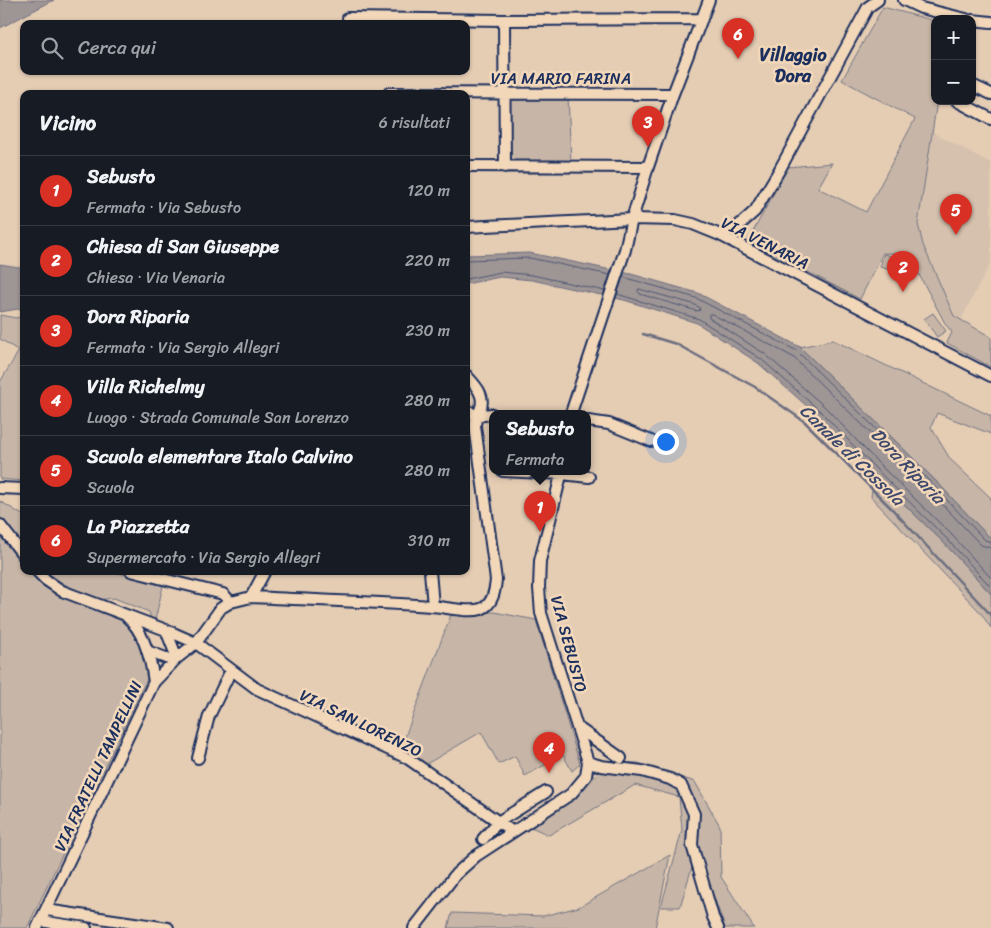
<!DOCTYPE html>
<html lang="it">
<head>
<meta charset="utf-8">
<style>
	body { margin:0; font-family:Sriracha,sans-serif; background:#20242c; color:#f1f3f6 }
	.controls { position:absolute; right:15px; top:15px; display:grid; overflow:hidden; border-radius:10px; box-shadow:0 1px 4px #0004 }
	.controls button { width:45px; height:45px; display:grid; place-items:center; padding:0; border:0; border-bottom:1px solid #363941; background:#171b24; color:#f1f3f6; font:25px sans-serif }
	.you { position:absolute; left:665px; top:441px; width:18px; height:18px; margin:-12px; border:4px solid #fff; border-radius:50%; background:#1a73e8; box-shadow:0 0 0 8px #1a73e833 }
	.badge { display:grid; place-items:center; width:32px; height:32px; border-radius:50%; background:#d93025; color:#fff; font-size:16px; font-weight:700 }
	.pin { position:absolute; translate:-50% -41px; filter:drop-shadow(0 1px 2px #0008) }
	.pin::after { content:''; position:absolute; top:26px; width:18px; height:15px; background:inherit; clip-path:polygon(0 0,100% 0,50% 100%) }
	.popup { position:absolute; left:489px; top:410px; width:102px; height:65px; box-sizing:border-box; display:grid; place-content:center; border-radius:10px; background:#171b24; filter:drop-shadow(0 1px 4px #0005); font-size:16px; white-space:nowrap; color:#9ea1a6 }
	.popup b { font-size:19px; color:#f1f3f6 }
	.popup::after { content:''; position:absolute; left:50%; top:100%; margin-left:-10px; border:10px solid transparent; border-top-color:#171b24 }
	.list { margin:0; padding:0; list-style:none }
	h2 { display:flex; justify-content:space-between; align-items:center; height:65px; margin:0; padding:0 20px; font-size:21px }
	h2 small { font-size:16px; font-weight:400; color:#9ea1a6 }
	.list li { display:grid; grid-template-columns:32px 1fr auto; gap:15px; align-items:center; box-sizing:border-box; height:70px; padding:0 20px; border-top:1px solid #363941 }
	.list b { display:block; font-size:19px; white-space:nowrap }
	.list p { margin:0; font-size:16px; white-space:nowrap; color:#9ea1a6 }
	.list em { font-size:16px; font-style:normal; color:#9ea1a6 }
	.icon { flex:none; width:28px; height:28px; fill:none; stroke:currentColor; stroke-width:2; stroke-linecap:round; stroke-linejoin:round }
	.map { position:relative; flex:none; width:991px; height:928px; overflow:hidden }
	.search { position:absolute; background:#171b24; box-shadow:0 1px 4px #0004; left:20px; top:20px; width:450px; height:55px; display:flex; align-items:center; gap:12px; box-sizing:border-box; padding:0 18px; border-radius:10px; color:#9ea1a6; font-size:19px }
	.panel { position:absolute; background:#171b24; box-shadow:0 1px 4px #0004; left:20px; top:90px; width:450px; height:485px; border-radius:10px }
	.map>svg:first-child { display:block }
	.built { fill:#d6c1ae }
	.green { fill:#c7b6a7; stroke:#717282 }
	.water { fill:#9e9595; stroke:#6a6c7f }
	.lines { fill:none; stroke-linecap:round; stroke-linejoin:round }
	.shore { stroke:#4f5874; stroke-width:1 }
	.stream { stroke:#6a6c7f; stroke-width:2.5 }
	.minor-casing { stroke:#1b2f5e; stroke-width:14 }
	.minor { stroke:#f2d7b9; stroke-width:10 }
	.labels { text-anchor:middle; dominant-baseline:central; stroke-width:5; stroke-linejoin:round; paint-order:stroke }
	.street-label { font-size:16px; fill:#1b2f5e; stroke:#f2d7b9 }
	.neighbourhood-label { font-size:18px; font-weight:bold; fill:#1b2f5e; stroke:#f2d7b9 }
	.water-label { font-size:18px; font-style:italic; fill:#3c486c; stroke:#f2d7b9 }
</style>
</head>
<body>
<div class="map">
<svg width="991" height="928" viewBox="0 0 991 928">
	<rect width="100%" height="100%" fill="#e5cdb4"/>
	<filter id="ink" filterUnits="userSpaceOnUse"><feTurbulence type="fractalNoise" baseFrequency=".02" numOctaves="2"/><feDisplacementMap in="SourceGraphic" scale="10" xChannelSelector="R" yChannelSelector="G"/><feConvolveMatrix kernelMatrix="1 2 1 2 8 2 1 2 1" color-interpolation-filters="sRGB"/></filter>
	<g filter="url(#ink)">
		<path class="built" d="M932,132l59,31v99l-30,58 -7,-4 -31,-71 -5,-21z"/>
		<path class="green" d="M883,7l52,14v80h2l-19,123 5,21 31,71 37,21v30l-44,-24 5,-11 -6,-7 -38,-71 -25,-1 -23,46 -112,-58 40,-74 44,-4 -14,25 48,24 49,-93 -73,-39z
			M510,96h58l3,66 -61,1z
			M884,254l20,6 -3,13 -21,-6z
			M933,313l13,18 -9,6 -13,-18z
			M0,315l16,3 8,-2v165l-24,-2v-97l19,-31 -19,-12z
			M833,340l158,76v18l-54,-21 -6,14 19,32 41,39v41l-59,-62 -132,-130z
			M874,475l69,67 48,52v34l-11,-16 -109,-115z
			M0,501l24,15v31l-24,-30z
			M0,536l24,31v4h4l13,14 18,11 68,27 16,28 5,26 -121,251h-27z
			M45,571h67l51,15 -8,34 -4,-1 -2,-7 -35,-14 -16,2 -36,-17z
			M452,612h42l42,8 44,144 -8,7 -9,-16 -38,21 -10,-20 -16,8 -18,-32 -58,34 -23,-16z
			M612,762l26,1 57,19 25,44 1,51 33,51h-29l-28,-78 -17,57h-19l21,-77 -3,-33 -44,-12 -86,50 -18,-8c30,-15 54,-44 81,-65z
			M670,855l-15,73h-207l4,-15 91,3 36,-9z"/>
		<path class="water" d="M0,0h54l-54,28z
			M530,253l101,21 67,19 102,54 132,130 59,62v55l-48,-52 -69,-67 -56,-59 -60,-53 -61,-40 -73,-23 -92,-20 -32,-3 -34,7v-29z
			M0,264l24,4v40l-24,4z"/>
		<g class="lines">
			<path class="shore" d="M466,260l64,-2 80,17
				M623,277l73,21 101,53 131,129 57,60 6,2
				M466,279l35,-7 31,3 73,16
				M639,289l54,15 6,3 1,3 -3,1 -57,-17 -2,-3z
				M617,294l82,25 62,40 60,53 57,59 68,67 45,49
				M991,548l-10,-3 -57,-60 -131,-128 -81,-43h-3v4l56,36 60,53 57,60 69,67 40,44"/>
			<path class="stream" d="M643,334l33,10 79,43 50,35 88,88 98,105"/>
			<defs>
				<path id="minor" d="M904,0l17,8 45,11
					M348,18l156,2 198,-1
					M504,20l1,147
					M972,20l19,2
					M972,85l19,9
					M389,93l284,1
					M957,101l34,18
					M466,166l182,1
					M466,227l166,-8 43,1 18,4 27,11 271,141
					M720,235l16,-7 19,-17 25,-42 88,-162 10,-7
					M466,409l10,7
					M571,413l54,-163 7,-31 16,-52 25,-73 36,-94
					M476,416l16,-2
					M588,421l21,3 42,17
					M503,471l59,3 27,3
					M0,488l24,1
					M0,525l24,31
					M37,571l9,9 16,11 104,39 30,13 61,46 150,69 106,74
					M131,571l92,23 8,8
					M430,571l3,35
					M251,597l14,-26
					M127,617c18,15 24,43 27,65
					M166,630l11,28
					M147,651l27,10
					M577,727l44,31
					M198,758l11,-42 22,-46
					M588,762l13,4 41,5 28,8 11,6 13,29 -2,31 21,72 5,11
					M483,839l15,-17 48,-30
					M46,910l122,18
					M40,921l46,7
					M37,928l117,-246 23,-24 19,-15 25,-35 10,-6 20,-5c60,3 120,5 180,9 14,1 38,7 50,3 12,-4 14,-19 15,-29l-21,-154c0,-8 4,-12 6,-19 4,-13 -7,-23 -15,-32
					M414,928l42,-54 20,-18 95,-62 15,-18 2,-14 -47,-149 -2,-25 1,-27 22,-90"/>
			</defs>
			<use href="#minor" class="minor-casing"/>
			<use href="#minor" class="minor"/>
		</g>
	</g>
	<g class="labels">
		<g class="street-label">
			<text x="561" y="78">VIA MARIO FARINA</text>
			<text transform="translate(765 243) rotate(27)">VIA VENARIA</text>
			<text transform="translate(569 644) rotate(75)">VIA SEBUSTO</text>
			<text transform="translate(361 723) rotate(26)">VIA SAN LORENZO</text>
			<text transform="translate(98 766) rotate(-65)">VIA FRATELLI TAMPELLINI</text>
		</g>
		<g class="neighbourhood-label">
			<text x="793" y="55">Villaggio<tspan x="793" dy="21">Dora</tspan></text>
		</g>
		<g class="water-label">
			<text transform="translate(852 455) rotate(44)">Canale di Cossola</text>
			<text transform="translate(908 466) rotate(46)">Dora Riparia</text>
		</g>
	</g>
</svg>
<div class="controls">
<button>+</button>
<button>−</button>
</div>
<div class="you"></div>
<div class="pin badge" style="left:540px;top:532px">1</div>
<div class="popup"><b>Sebusto</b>Fermata</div>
<div class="pin badge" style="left:903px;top:292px">2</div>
<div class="pin badge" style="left:648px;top:147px">3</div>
<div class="pin badge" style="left:549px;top:773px">4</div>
<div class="pin badge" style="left:956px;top:235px">5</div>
<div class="pin badge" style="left:738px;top:59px">6</div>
<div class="search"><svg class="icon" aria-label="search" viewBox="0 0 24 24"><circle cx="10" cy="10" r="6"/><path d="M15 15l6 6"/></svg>Cerca qui</div>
<section class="panel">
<h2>Vicino<small>6 risultati</small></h2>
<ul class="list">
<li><span class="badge">1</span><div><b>Sebusto</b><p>Fermata · Via Sebusto</p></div><em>120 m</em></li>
<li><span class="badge">2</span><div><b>Chiesa di San Giuseppe</b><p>Chiesa · Via Venaria</p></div><em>220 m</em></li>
<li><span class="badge">3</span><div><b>Dora Riparia</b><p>Fermata · Via Sergio Allegri</p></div><em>230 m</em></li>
<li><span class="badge">4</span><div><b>Villa Richelmy</b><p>Luogo · Strada Comunale San Lorenzo</p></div><em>280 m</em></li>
<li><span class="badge">5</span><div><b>Scuola elementare Italo Calvino</b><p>Scuola</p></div><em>280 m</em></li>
<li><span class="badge">6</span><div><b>La Piazzetta</b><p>Supermercato · Via Sergio Allegri</p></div><em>310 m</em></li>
</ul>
</section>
</div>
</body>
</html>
